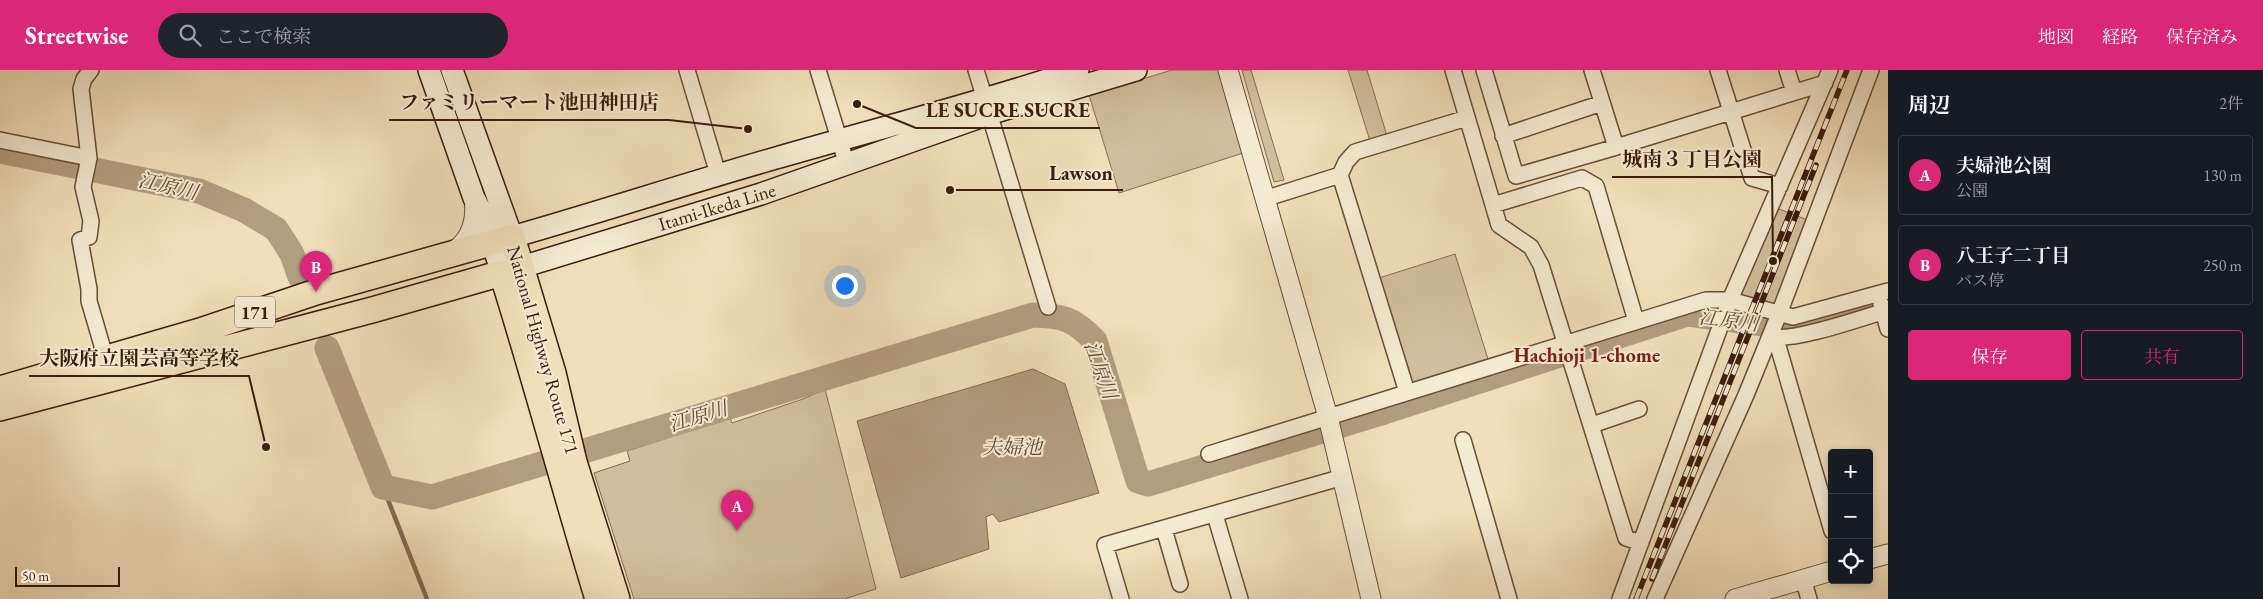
<!DOCTYPE html>
<html lang="ja">
<head>
<meta charset="utf-8">
<style>
	body { margin:0; font-family:"EB Garamond","Noto Serif JP",serif; background:#20242c; color:#f1f3f6 }
	.controls { position:absolute; right:15px; bottom:15px; display:grid; overflow:hidden; border-radius:5px; box-shadow:0 2px 8px #0003 }
	.controls button { width:45px; height:45px; display:grid; place-items:center; padding:0; border:0; border-bottom:1px solid #363941; background:#171b24; color:#f1f3f6; font:25px sans-serif }
	.scale { position:absolute; left:15px; bottom:12px; width:105px; box-sizing:border-box; padding-left:5px; border:2px solid #3a1d0b; border-top:0; font-size:14px; line-height:18px; white-space:nowrap; color:#3a1d0b; -webkit-text-stroke:4px #f5ead2; paint-order:stroke }
	.you { position:absolute; left:844px; top:215px; width:18px; height:18px; margin:-12px; border:4px solid #fff; border-radius:50%; background:#1a73e8; box-shadow:0 0 0 8px #1a73e833 }
	.badge { display:grid; place-items:center; width:32px; height:32px; border-radius:50%; background:#db2777; color:#fff; font-size:16px; font-weight:700 }
	.pin { position:absolute; translate:-50% -41px; filter:drop-shadow(0 1px 2px #0008) }
	.pin::after { content:''; position:absolute; top:26px; width:18px; height:15px; background:inherit; clip-path:polygon(0 0,100% 0,50% 100%) }
	.list { margin:0; padding:0; list-style:none }
	h2 { display:flex; justify-content:space-between; align-items:center; height:65px; margin:0; padding:0 20px; font-size:21px }
	h2 small { font-size:16px; font-weight:400; color:#9ea1a6 }
	.list li { display:grid; grid-template-columns:32px 1fr auto; gap:15px; align-items:center; box-sizing:border-box; height:80px; margin:0 10px 10px; padding:0 10px; border:1px solid #363941; border-radius:5px }
	.list b { display:block; font-size:19px; white-space:nowrap }
	.list p { margin:0; font-size:16px; white-space:nowrap; color:#9ea1a6 }
	.list em { font-size:16px; font-style:normal; color:#9ea1a6 }
	.actions { display:flex; gap:10px; padding:15px 20px }
	.actions a { flex:1; padding:11px 0; border:1px solid #db2777; border-radius:5px; text-align:center; font-size:18px; color:#db2777 }
	.actions .main { background:#db2777; color:#fff }
	.icon { flex:none; width:28px; height:28px; fill:none; stroke:currentColor; stroke-width:2; stroke-linecap:round; stroke-linejoin:round }
	.map { position:relative; flex:none; width:1888px; height:529px; overflow:hidden }
	header { display:flex; align-items:center; gap:30px; box-sizing:border-box; height:70px; padding:0 25px; background:#db2777; color:#fff }
	header strong { font-size:24px }
	nav { display:flex; gap:28px; margin-inline-start:auto; font-size:18px }
	.search { width:350px; height:45px; background:#20242c; display:flex; align-items:center; gap:12px; box-sizing:border-box; padding:0 18px; border-radius:28px; color:#9ea1a6; font-size:19px }
	main { display:flex }
	aside { flex:1; background:#171b24 }
	.map>svg:first-child { display:block }
	.green { fill:#d1be9c; stroke:#866e54 }
	.water { fill:#b29d7e; stroke:#826a50 }
	.lines { fill:none; stroke-linecap:round; stroke-linejoin:round }
	.stream { stroke:#826a50; stroke-width:4.5 }
	.river { stroke:#b29d7e; stroke-width:25 }
	.minor-casing { stroke:#684e37; stroke-width:18 }
	.tertiary-casing { stroke:#684e37; stroke-width:21 }
	.secondary-casing { stroke:#3a1d0b; stroke-width:24 }
	.trunk-casing { stroke:#3a1d0b; stroke-width:28 }
	.minor { stroke:#f5ead2; stroke-width:15 }
	.tertiary { stroke:#f5ead2; stroke-width:19 }
	.secondary { stroke:#f5ead2; stroke-width:21 }
	.trunk { stroke:#f0dfba; stroke-width:25 }
	.rail-casing { stroke:#3a1d0b; stroke-width:5.5 }
	.rail { stroke:#f5ead2; stroke-width:4; stroke-dasharray:11; stroke-linecap:butt }
	.labels { text-anchor:middle; dominant-baseline:central; stroke-width:4; stroke-linejoin:round; paint-order:stroke }
	.shield { fill:#f5ead2; stroke:#725a47; stroke-width:1 }
	.shield-label { font-size:18px; font-weight:bold; fill:#3a1d0b }
	.street-label { font-size:19px; fill:#3a1d0b; stroke:#f5ead2 }
	.water-label { font-size:20px; font-style:italic; fill:#644a33; stroke:#f5ead2 }
	.neighbourhood-label { font-size:20px; font-weight:bold; fill:#7a1f14; stroke:#f5ead2 }
	.leader { fill:none; stroke:#3a1d0b; stroke-width:2 }
	.callout-dot { fill:#3a1d0b; stroke:#f5ead2; stroke-width:2 }
	.callout-label { font-size:20px; text-anchor:middle; font-weight:bold; fill:#3a1d0b; stroke:#f5ead2; stroke-width:4; stroke-linejoin:round; paint-order:stroke }
</style>
</head>
<body>
<header>
<strong>Streetwise</strong>
<div class="search"><svg class="icon" aria-label="search" viewBox="0 0 24 24"><circle cx="10" cy="10" r="6"/><path d="M15 15l6 6"/></svg>ここで検索</div>
<nav><a>地図</a><a>経路</a><a>保存済み</a></nav>
</header>
<main>
<div class="map">
<svg width="1888" height="529" viewBox="0 0 1888 529">
	<rect width="100%" height="100%" fill="#f0dfba"/>
	<filter id="stains"><feTurbulence type="fractalNoise" baseFrequency=".004" numOctaves="4"/><feColorMatrix values="0 0 0 0 .2 0 0 0 0 .09 0 0 0 0 .02 0 0 0 .5 -.17"/></filter>
	<radialGradient id="worn" r=".72"><stop offset=".6" stop-color="#630" stop-opacity="0"/><stop offset="1" stop-color="#630" stop-opacity=".3"/></radialGradient>
	<path class="green" d="M1172,0h46l25,83 -124,40 -30,-98z
		M1242,0h9l33,110 -10,2z
		M1348,0h19l20,66 -17,5z
		M1771,136l42,16 -34,92 -49,-14z
		M1455,184l33,105 -76,24 -33,-105z
		M825,319l51,200 -32,10h-210l-40,-126 36,-12 -3,-10 103,-33 2,5 71,-24z"/>
	<path class="water" d="M1033,299l32,15 34,109 -100,29 -6,-8 -7,3 3,32 -88,29 -44,-157z"/>
	<g class="lines">
		<path class="stream" d="M383,417l44,112"/>
		<path class="river" d="M0,81l199,40 45,19 32,19 16,25 8,23
			M327,278l56,139 49,10 601,-182c30,1 40,3 62,26l43,140 10,3 233,-71 306,-99 100,13 101,-26"/>
		<defs>
			<path id="minor" d="M91,0l-7,9 -3,10 8,69 -6,29 8,34 -2,16 -9,3 9,49v12l17,58
				M687,0l31,104
				M818,0l29,95
				M976,0l72,237
				M1453,0l46,155 32,22 10,18 85,273 15,5
				M1484,0l32,106 97,-28 212,-65
				M1592,0l24,77
				M1718,0l34,108 28,8
				M1787,0l7,22
				M1503,66l99,-33
				M0,70l89,18
				M1340,105l67,217
				M1264,129l76,-24 6,-13 9,-10 112,-34
				M1493,135l89,-27 14,8 40,135
				M1881,234l7,25
				M1770,266c18,8 95,-19 118,-26
				M1776,269l56,192
				M1592,355l47,-16
				M1463,370l46,159
				M1209,384l497,-154h24l63,17 95,-26
				M1215,445l25,84
				M1164,459l16,55
				M1803,509l6,20
				M1121,529l-16,-54 238,-68
				M1620,529l110,-299 100,-230
				M1655,529l91,-204 33,-81 92,-244"/>
			<path id="tertiary" d="M1228,0l100,347 43,182
				M451,183c20,-12 26,-32 23,-55
				M1869,489l19,-5
				M1735,529l97,-28"/>
			<path id="secondary" d="M429,0l45,128 9,17 19,58 259,-79 228,-80 147,-44
				M452,0l60,167c88,-25 176,-54 264,-79 101,-29 202,-55 302,-88"/>
			<path id="trunk" d="M0,319l200,-58 116,-39 196,-55 41,136 21,89 43,137
				M0,338l372,-98 130,-37c34,108 63,218 96,326"/>
		</defs>
		<use href="#minor" class="minor-casing"/>
		<use href="#tertiary" class="tertiary-casing"/>
		<use href="#secondary" class="secondary-casing"/>
		<use href="#trunk" class="trunk-casing"/>
		<use href="#minor" class="minor"/>
		<use href="#tertiary" class="tertiary"/>
		<use href="#secondary" class="secondary"/>
		<use href="#trunk" class="trunk"/>
		<defs>
			<path id="rail" d="M1652,509l164,-414
				M1636,529l211,-529"/>
		</defs>
		<use href="#rail" class="rail-casing"/>
		<use href="#rail" class="rail"/>
	</g>
	<g class="labels">
		<rect class="shield" x="235" y="226.5" width="40" height="31" rx="4"/>
		<g class="shield-label">
			<text x="255" y="242">171</text>
		</g>
		<g class="street-label">
			<text transform="translate(717 137) rotate(-17)">Itami-Ikeda Line</text>
			<text transform="translate(543 280) rotate(74)">National Highway Route 171</text>
		</g>
		<g class="water-label">
			<text transform="translate(168 116) rotate(13)">江原川</text>
			<text transform="translate(1729 250) rotate(7)">江原川</text>
			<text transform="translate(1101 300) rotate(70)">江原川</text>
			<text transform="translate(698 346) rotate(-17)">江原川</text>
			<text x="1012" y="377">夫婦池</text>
		</g>
		<g class="neighbourhood-label">
			<text x="1587" y="285">Hachioji 1-chome</text>
		</g>
	</g>
	<path class="leader" d="M748 59L669 50H389M857 34L916 58H1100M1773 191L1772 107H1612M950 120L1040 120H1123M266 377L249 306H29"/>
	<g class="callout-dot">
		<circle cx="748" cy="59" r="5"/>
		<circle cx="857" cy="34" r="5"/>
		<circle cx="1773" cy="191" r="5"/>
		<circle cx="950" cy="120" r="5"/>
		<circle cx="266" cy="377" r="5"/>
	</g>
	<g class="callout-label">
		<text x="529" y="39">ファミリーマート池田神田店</text>
		<text x="1008" y="47">LE SUCRE SUCRE</text>
		<text x="1692" y="96">城南３丁目公園</text>
		<text x="1081" y="110">Lawson</text>
		<text x="139" y="295">大阪府立園芸高等学校</text>
	</g>
	<rect width="100%" height="100%" filter="url(#stains)"/>
	<rect width="100%" height="100%" fill="url(#worn)"/>
</svg>
<div class="controls">
<button>+</button>
<button>−</button>
<button><svg class="icon" aria-label="locate" viewBox="0 0 24 24"><circle cx="12" cy="12" r="6"/><path d="M12 2v4M12 18v4M2 12h4M18 12h4"/></svg></button>
</div>
<div class="scale">50 m</div>
<div class="you"></div>
<div class="pin badge" style="left:737px;top:461px">A</div>
<div class="pin badge" style="left:316px;top:222px">B</div>
</div>
<aside>
<h2>周辺<small>2件</small></h2>
<ul class="list">
<li><span class="badge">A</span><div><b>夫婦池公園</b><p>公園</p></div><em>130 m</em></li>
<li><span class="badge">B</span><div><b>八王子二丁目</b><p>バス停</p></div><em>250 m</em></li>
</ul>
<div class="actions"><a class="main">保存</a><a>共有</a></div>
</aside>
</main>
</body>
</html>
